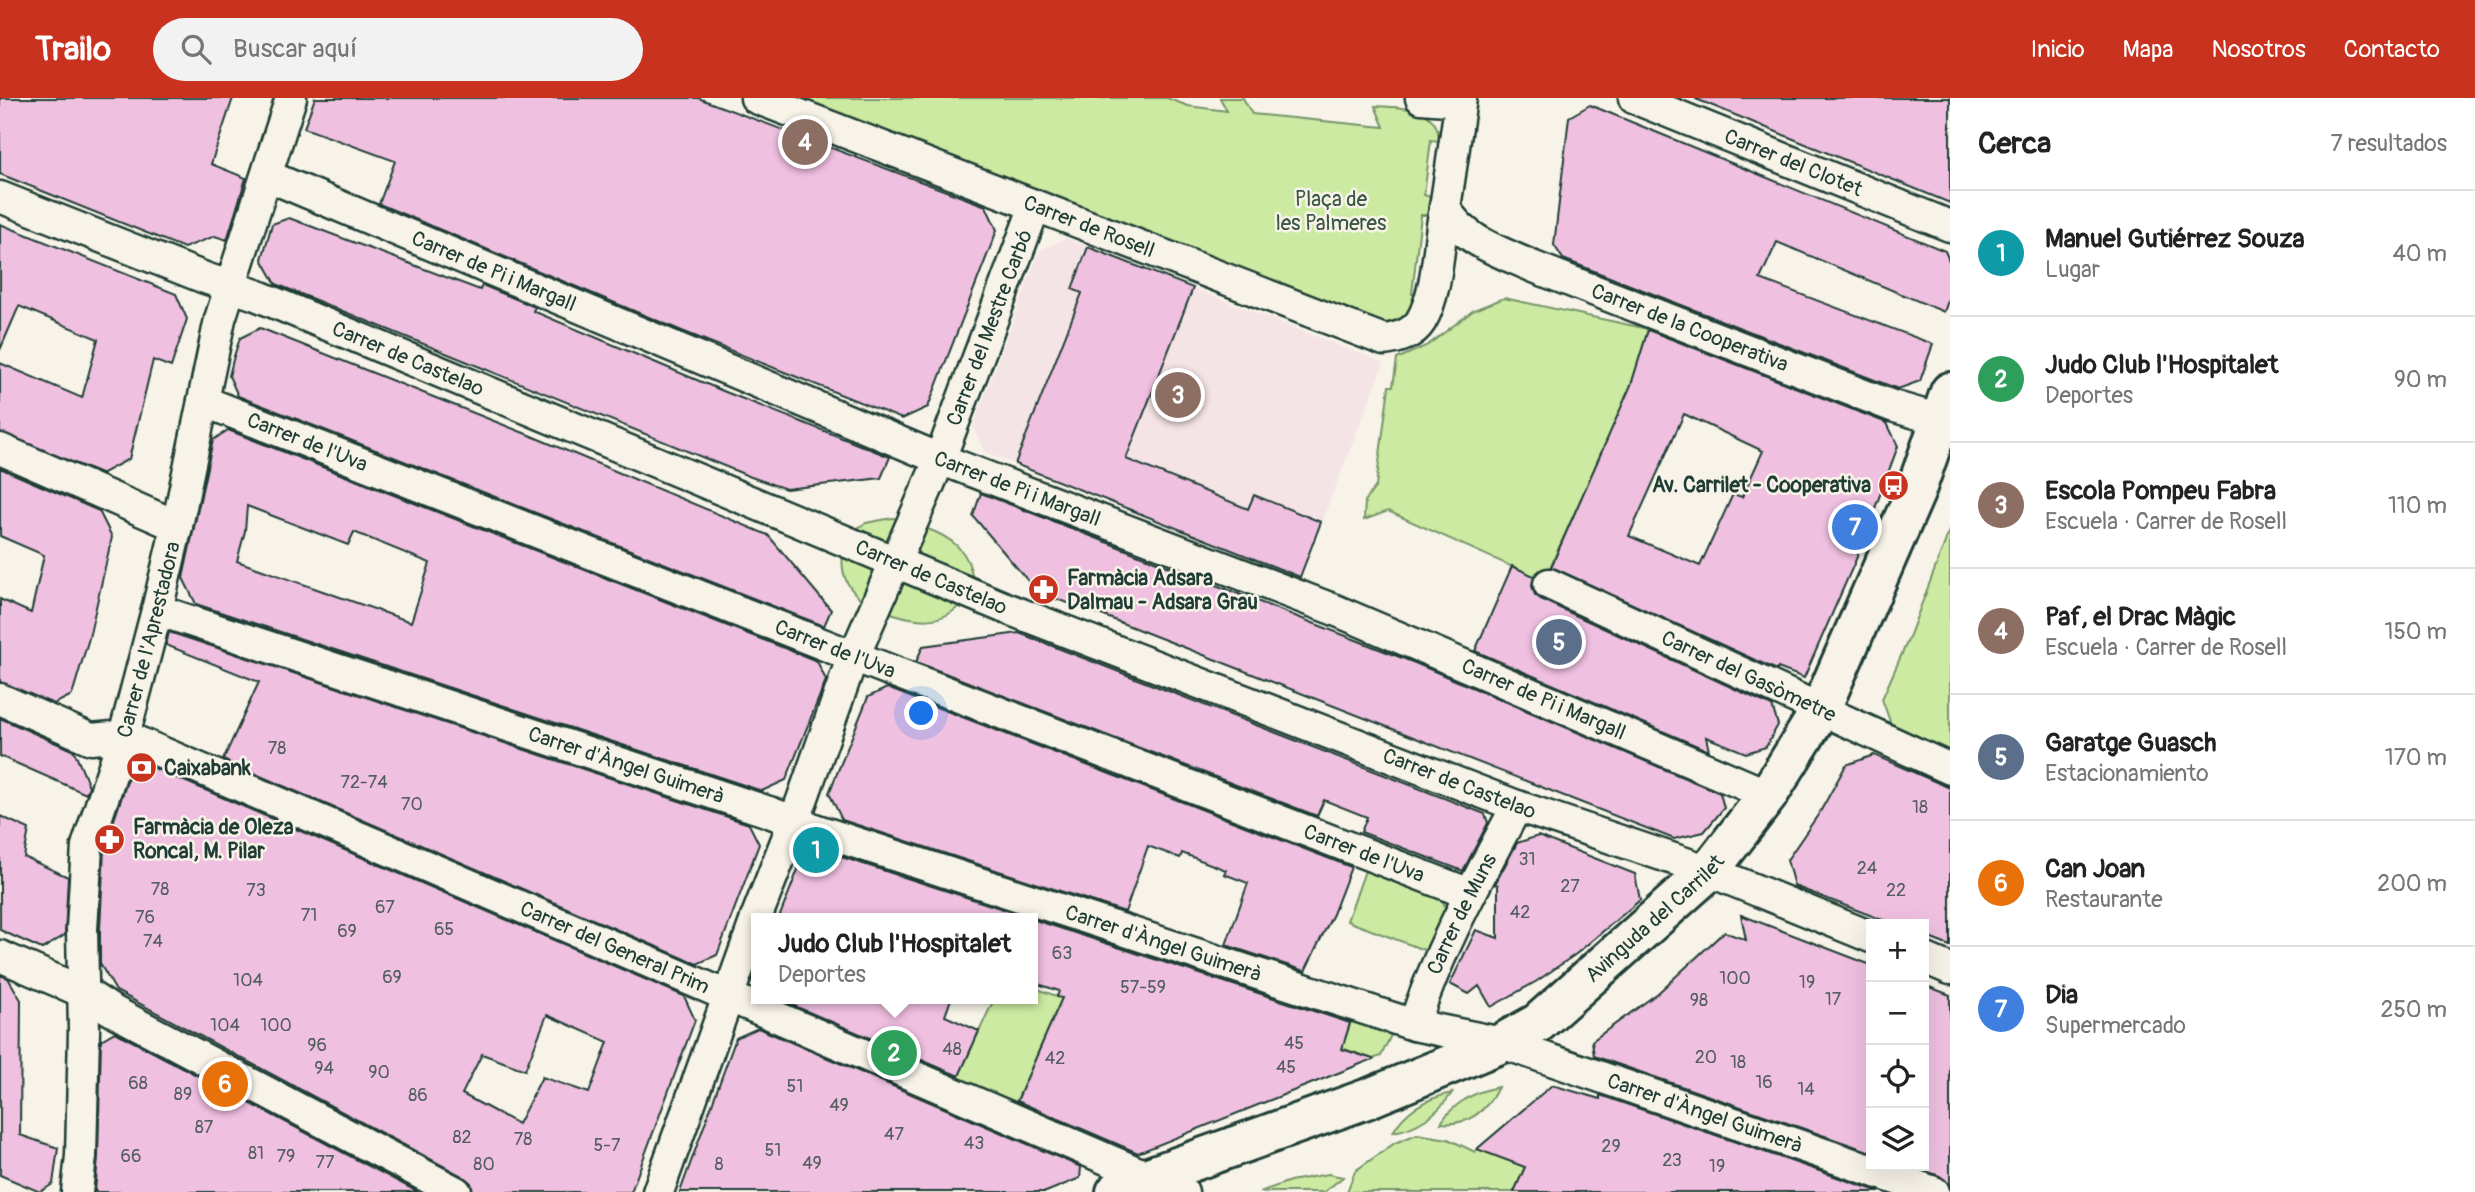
<!DOCTYPE html>
<html lang="es">
<head>
<meta charset="utf-8">
<style>
	body { margin:0; font-family:Pangolin,sans-serif; background:#f2f2f2; color:#222 }
	.controls { position:absolute; right:21px; bottom:21px; display:grid; overflow:hidden; border-radius:0px; box-shadow:0 7px 28px #0002 }
	.controls button { width:63px; height:63px; display:grid; place-items:center; padding:0; border:0; border-bottom:2px solid #e0e0e0; background:#fff; color:#222; font:35px sans-serif }
	.you { position:absolute; left:922px; top:616px; width:24px; height:24px; margin:-18px; border:5px solid #fff; border-radius:50%; background:#1a73e8; box-shadow:0 0 0 10px #1a73e833 }
	.badge { display:grid; place-items:center; width:46px; height:46px; border-radius:50%; background:#c8321e; color:#fff; font-size:23px; font-weight:700 }
	.pin { position:absolute; translate:-50% -50%; border:4px solid #fff; box-shadow:0 2px 7px #0006 }
	.popup { position:absolute; left:751px; top:815px; width:287px; height:91px; box-sizing:border-box; display:grid; place-content:center; border-radius:0px; background:#fff; filter:drop-shadow(0 2px 5px #0005); font-size:23px; white-space:nowrap; color:#767676 }
	.popup b { font-size:26px; color:#222 }
	.popup::after { content:''; position:absolute; left:50%; top:100%; margin-left:-14px; border:14px solid transparent; border-top-color:#fff }
	.list { margin:0; padding:0; list-style:none }
	h2 { display:flex; justify-content:space-between; align-items:center; height:91px; margin:0; padding:0 28px; font-size:30px }
	h2 small { font-size:23px; font-weight:400; color:#767676 }
	.list li { display:grid; grid-template-columns:46px 1fr auto; gap:21px; align-items:center; box-sizing:border-box; height:126px; padding:0 28px; border-top:2px solid #e0e0e0 }
	.list b { display:block; font-size:26px; white-space:nowrap }
	.list p { margin:0; font-size:23px; white-space:nowrap; color:#767676 }
	.list em { font-size:23px; font-style:normal; color:#767676 }
	.icon { flex:none; width:38px; height:38px; fill:none; stroke:currentColor; stroke-width:2; stroke-linecap:round; stroke-linejoin:round }
	.map { position:relative; flex:none; width:1950px; height:1094px; overflow:hidden }
	header { display:flex; align-items:center; gap:42px; box-sizing:border-box; height:98px; padding:0 35px; background:#c8321e; color:#fff }
	header strong { font-size:33px }
	nav { display:flex; gap:38px; margin-inline-start:auto; font-size:24px }
	.search { width:490px; height:63px; background:#f2f2f2; display:flex; align-items:center; gap:18px; box-sizing:border-box; padding:0 24px; border-radius:38px; color:#767676; font-size:26px }
	main { display:flex }
	aside { flex:1; background:#fff }
	.map>svg:first-child { display:block }
	.built { fill:#f5e4e6 }
	.green { fill:#cceaa1; stroke:#76946a; stroke-width:2 }
	.building { fill:#f0c0e1; stroke:#1f3d34; stroke-width:2; fill-rule:evenodd }
	.lines { fill:none; stroke-linecap:round; stroke-linejoin:round }
	.street-casing { stroke:#1f3d34; stroke-width:35 }
	.secondary-casing { stroke:#1f3d34; stroke-width:44 }
	.street { stroke:#f7f3e8; stroke-width:30 }
	.secondary { stroke:#f7f3e8; stroke-width:38 }
	.labels { text-anchor:middle; dominant-baseline:central; stroke-width:5; stroke-linejoin:round; paint-order:stroke }
	.number-label { font-size:18px; fill:#535e5f }
	.street-label { font-size:21px; fill:#1f3d34; stroke:#f7f3e8 }
	.park-label { font-size:21px; fill:#395744; stroke:#f7f3e8 }
	.poi-label { font-size:21px; font-weight:bold; fill:#1f3d34; stroke:#f7f3e8; text-anchor:start }
</style>
</head>
<body>
<header>
<strong>Trailo</strong>
<div class="search"><svg class="icon" aria-label="search" viewBox="0 0 24 24"><circle cx="10" cy="10" r="6"/><path d="M15 15l6 6"/></svg>Buscar aquí</div>
<nav><a>Inicio</a><a>Mapa</a><a>Nosotros</a><a>Contacto</a></nav>
</header>
<main>
<div class="map">
<svg width="1950" height="1094" viewBox="0 0 1950 1094">
	<rect width="100%" height="100%" fill="#f7f3e8"/>
	<filter id="ink" filterUnits="userSpaceOnUse"><feTurbulence type="fractalNoise" baseFrequency=".0143" numOctaves="2"/><feDisplacementMap in="SourceGraphic" scale="14" xChannelSelector="R" yChannelSelector="G"/><feConvolveMatrix kernelMatrix="1 2 1 2 8 2 1 2 1" color-interpolation-filters="sRGB"/></filter>
	<g filter="url(#ink)">
		<path class="built" d="M1066,140l318,125 -84,214 -316,-125 -11,-26 67,-176z"/>
		<path class="green" d="M794,0h373l21,8 39,5 -7,-13h23l9,16 132,13 -9,-21c26,2 64,-1 64,35l-8,-1 -7,55 7,2 -2,18h-8l-9,79 7,1 -9,20 -20,12z
			M1504,200l144,31 -18,60 -86,192 -156,-70 -24,9 1,-19 11,-15 13,-100h4l4,-27 31,-14 46,-35z
			M892,420l11,1 -16,27 -36,-14 15,-9z
			M925,430c26,9 44,22 48,52l-55,-23 1,-4 -4,-2z
			M1950,431v222l-59,-27 -9,-25 26,-59z
			M843,456l31,14 1,6 -10,29c-16,-13 -25,-27 -22,-49z
			M901,480l63,22c-20,28 -53,21 -81,10z
			M1366,770l75,29 8,20 -17,36 -85,-32z
			M1032,889l30,11 -47,107 -58,-25 37,-81h38z
			M1352,921l40,14 -11,23 -8,3 -31,-11z
			M1498,989c-11,24 -30,39 -57,36 12,-20 35,-32 57,-36z
			M1452,995c-14,20 -34,35 -59,39 13,-23 34,-34 59,-39z
			M1417,1036l31,5 27,13 2,-3 48,18 -11,25h-167l8,-21 40,-28z
			M1328,1076l15,3 -19,15h-64l30,-11z"/>
		<path class="building" d="M0,0h233l-22,66 35,14 -19,62 -12,-4 -31,12 -184,-74z
			M315,0h383l288,108 11,24 -69,177 -26,12 -220,-88 -303,-127 16,-43 -91,-33z
			M1696,0h254v105l-254,-104z
			M1590,7l355,146 5,12v32l-6,17 -167,-70 -17,37 173,65 -13,37 -22,8 -335,-130 -9,-14 15,-128z
			M289,120l191,72 2,-5 53,22 -2,4 190,80 167,66 -9,21 -95,11 -35,-12 -475,-193 -14,-25 10,-35z
			M0,126l176,70 11,25 -16,48 -18,-7 -24,99 -28,15 -101,-42v-69l82,35 16,-59 -79,-33 -19,44z
			M1088,149l105,41 -67,171 122,50 6,-14 67,27 -21,55 -285,-113 67,-171 -10,-4z
			M260,230l269,107 239,100 63,75 -7,16 -586,-230 -9,-20 5,-20 6,-18z
			M1648,232l239,93 11,23 -41,111 -53,121 -26,-10 -1,2 -226,-103 80,-182zM1684,316l79,37 -21,46 -9,-3 -33,72 -71,-30z
			M228,332l589,231 9,19 -40,100 -24,11 -566,-187 -13,-26 30,-138zM247,408l101,39 6,-13 76,31 -19,59 -174,-61 8,-30z
			M0,370l99,43 13,26 -23,101 -17,57 -18,9 -54,-22v-83l31,14 13,-58 -44,-19z
			M981,395l434,170 305,130 4,15 -20,24 -30,7 -593,-232 -42,-13 -66,-78z
			M1512,468l22,10 -2,10 3,9 7,5 230,106 6,19 -12,22 -20,6 -40,-16 3,14 -234,-100z
			M169,534l580,192 10,20 -42,111 -20,9 -474,-204 36,-78 -93,-37z
			M1019,535l466,181 3,9 -25,48 -102,-39 6,-15 -43,-17 -7,16 -401,-154 7,-16z
			M887,590l464,179 -18,47 -28,57 -79,-26 22,-62 -24,-9 2,-4 -44,-17 -2,5 -32,-12 -23,66 -283,-92 -13,-27 39,-96z
			M0,620l74,33 15,35 -3,8 -86,-38z
			M1874,657l76,33v158l-26,-10v-12h-31l-99,-38 -7,-26 33,-48 26,-47z
			M147,667l537,231 11,24 -64,172h-158l-2,-9 -7,-6 -348,-186 -16,-27v-35l4,-80 26,-76zM547,917l61,27 -19,51 -47,-16 -24,47 -56,-30 20,-40 43,16z
			M0,718l29,13 -5,28 44,20 -3,58 -23,14 -42,-19z
			M1538,738l97,38 5,26 -64,54 -39,27 -46,26 -12,-21 -10,8 -19,-10 26,-54 22,8v-53l-3,-1 22,-41z
			M823,753l208,67h-252l22,-56z
			M1741,817l130,50v187l-277,-96 -2,-15 66,-48 66,-61 22,8z
			M1032,821l318,104 -8,26 31,10 -235,94 -121,-52 45,-103 -5,-1 2,-6 -27,-9z
			M0,877l8,3 13,22 -1,135 38,13 -5,36 -13,8 -40,-17z
			M1924,887l26,10v191l-10,-10 -28,-10h12z
			M778,901h173l-6,17 34,15 -20,45z
			M758,930l323,139 -1,11 -34,14h-366l56,-154z
			M115,934l303,160h-323l3,-35 3,-117z
			M1552,987l48,14v-4l280,97h-366l11,-25 -48,-18z"/>
		<g class="lines">
			<defs>
				<g id="street">
					<path id="s1" d="M756,0l628,242c15,-2 29,-6 37,-19 15,-25 17,-66 21,-95 7,-42 13,-85 19,-128"/>
					<path d="M1421,0l39,3"/>
					<path id="s2" d="M1634,0l316,128"/>
					<path id="s3" d="M268,78l672,283 395,151 433,185"/>
					<path id="s4" d="M0,99l205,81 51,17 747,312 514,199 192,65 162,66"/>
					<path id="s5" d="M1445,110c18,33 56,44 89,59l358,139 58,17"/>
					<path id="s6" d="M203,303l632,248 635,245"/>
					<path d="M0,351l177,77"/>
					<path id="s7" d="M1549,486l401,185"/>
					<path id="s8" d="M157,512l612,202 48,18 597,195 88,18 432,149"/>
					<path id="s9" d="M0,601l91,40 33,-3 1059,456"/>
					<path id="s10" d="M756,820l45,-115 47,-133 92,-211 95,-253"/>
					<path d="M0,858l85,37 26,17 345,182"/>
					<path d="M1924,860l26,11"/>
					<path id="s11" d="M1414,927c25,-77 65,-148 103,-219"/>
					<path id="s12" d="M77,1094l4,-36 3,-125 -2,-102 5,-83 37,-110 33,-126 20,-84 43,-207 71,-221"/>
					<path d="M658,1094l98,-273"/>
				</g>
				<g id="secondary">
					<path id="s13" d="M1116,1094l33,-15 220,-79 133,-55 36,-20 171,-152 59,-76 52,-84 95,-218 35,-101"/>
				</g>
			</defs>
			<use href="#street" class="street-casing"/>
			<use href="#secondary" class="secondary-casing"/>
			<use href="#street" class="street"/>
			<use href="#secondary" class="secondary"/>
		</g>
	</g>
	<defs>
		<symbol id="bus-disc" viewBox="-11 -11 22 22"><circle r="9.5" fill="#c8321e" stroke="#f7f3e8"/><path d="M-5-6H5V4H4V6H2V4H-2V6H-4V4H-5ZM-3.5-4V0h7V-4ZM-3.5 1.2v1.5H-2V1.2ZM2 1.2v1.5H3.5V1.2Z" fill="#fff"/></symbol>
		<symbol id="pharmacy-disc" viewBox="-11 -11 22 22"><circle r="9.5" fill="#c8321e" stroke="#f7f3e8"/><path d="M-2-6h4v4h4v4h-4v4h-4v-4h-4v-4h4Z" fill="#fff"/></symbol>
		<symbol id="bank-disc" viewBox="-11 -11 22 22"><circle r="9.5" fill="#c8321e" stroke="#f7f3e8"/><path d="M-6-4H6V4H-6ZM0-2.3a2.3 2.3 0 1 0 0 4.6a2.3 2.3 0 1 0 0-4.6Z" fill="#fff"/></symbol>
	</defs>
	<g fill-rule="evenodd">
		<use href="#bus-disc" x="1876" y="370" width="35" height="35"/>
		<use href="#pharmacy-disc" x="1026" y="474" width="35" height="35"/>
		<use href="#bank-disc" x="124" y="652" width="35" height="35"/>
		<use href="#pharmacy-disc" x="92" y="724" width="35" height="35"/>
	</g>
	<g class="labels">
		<g class="number-label">
			<text x="277" y="650">78</text>
			<text x="364" y="684">72-74</text>
			<text x="412" y="706">70</text>
			<text x="1920" y="709">18</text>
			<text x="1527" y="761">31</text>
			<text x="1867" y="770">24</text>
			<text x="1570" y="788">27</text>
			<text x="160" y="791">78</text>
			<text x="256" y="792">73</text>
			<text x="1896" y="792">22</text>
			<text x="385" y="809">67</text>
			<text x="1520" y="814">42</text>
			<text x="309" y="817">71</text>
			<text x="145" y="819">76</text>
			<text x="444" y="831">65</text>
			<text x="347" y="833">69</text>
			<text x="153" y="843">74</text>
			<text x="1062" y="855">63</text>
			<text x="392" y="879">69</text>
			<text x="1735" y="880">100</text>
			<text x="248" y="882">104</text>
			<text x="1807" y="884">19</text>
			<text x="1143" y="889">57-59</text>
			<text x="1833" y="901">17</text>
			<text x="1699" y="902">98</text>
			<text x="225" y="927">104</text>
			<text x="276" y="927">100</text>
			<text x="1294" y="945">45</text>
			<text x="317" y="947">96</text>
			<text x="952" y="951">48</text>
			<text x="1706" y="959">20</text>
			<text x="1055" y="960">42</text>
			<text x="1738" y="964">18</text>
			<text x="1286" y="969">45</text>
			<text x="324" y="970">94</text>
			<text x="379" y="974">90</text>
			<text x="1764" y="984">16</text>
			<text x="138" y="985">68</text>
			<text x="795" y="988">51</text>
			<text x="1806" y="991">14</text>
			<text x="183" y="996">89</text>
			<text x="418" y="997">86</text>
			<text x="839" y="1007">49</text>
			<text x="204" y="1029">87</text>
			<text x="894" y="1036">47</text>
			<text x="462" y="1039">82</text>
			<text x="523" y="1041">78</text>
			<text x="974" y="1045">43</text>
			<text x="607" y="1047">5-7</text>
			<text x="1611" y="1048">29</text>
			<text x="773" y="1052">51</text>
			<text x="256" y="1055">81</text>
			<text x="131" y="1058">66</text>
			<text x="286" y="1058">79</text>
			<text x="1672" y="1062">23</text>
			<text x="325" y="1064">77</text>
			<text x="812" y="1065">49</text>
			<text x="484" y="1066">80</text>
			<text x="719" y="1066">8</text>
			<text x="1717" y="1068">19</text>
		</g>
		<g class="street-label">
			<text stroke="none"><textPath href="#s2" startOffset="172">Carrer del Clotet</textPath></text>
			<text stroke="none"><textPath href="#s1" startOffset="357">Carrer de Rosell</textPath></text>
			<text stroke="none"><textPath href="#s3" startOffset="245">Carrer de Pi i Margall</textPath></text>
			<text stroke="none"><textPath href="#s10" startOffset="635">Carrer del Mestre Carbó</textPath></text>
			<text stroke="none"><textPath href="#s5" startOffset="276">Carrer de la Cooperativa</textPath></text>
			<text stroke="none"><textPath href="#s4" startOffset="439">Carrer de Castelao</textPath></text>
			<text stroke="none"><textPath href="#s6" startOffset="112">Carrer de l'Uva</textPath></text>
			<text stroke="none"><textPath href="#s3" startOffset="812">Carrer de Pi i Margall</textPath></text>
			<text stroke="none"><textPath href="#s4" startOffset="1006">Carrer de Castelao</textPath></text>
			<text stroke="none"><textPath href="#s12" startOffset="562">Carrer de l'Aprestadora</textPath></text>
			<text stroke="none"><textPath href="#s6" startOffset="679">Carrer de l'Uva</textPath></text>
			<text stroke="none"><textPath href="#s7" startOffset="220">Carrer del Gasòmetre</textPath></text>
			<text stroke="none"><textPath href="#s3" startOffset="1379">Carrer de Pi i Margall</textPath></text>
			<text stroke="none"><textPath href="#s8" startOffset="494">Carrer d'Àngel Guimerà</textPath></text>
			<text stroke="none"><textPath href="#s4" startOffset="1573">Carrer de Castelao</textPath></text>
			<text stroke="none"><textPath href="#s6" startOffset="1246">Carrer de l'Uva</textPath></text>
			<text stroke="none"><textPath href="#s11" startOffset="121">Carrer de Muns</textPath></text>
			<text stroke="none"><textPath href="#s13" startOffset="612">Avinguda del Carrilet</textPath></text>
			<text stroke="none"><textPath href="#s8" startOffset="1060">Carrer d'Àngel Guimerà</textPath></text>
			<text stroke="none"><textPath href="#s9" startOffset="667">Carrer del General Prim</textPath></text>
			<text stroke="none"><textPath href="#s8" startOffset="1628">Carrer d'Àngel Guimerà</textPath></text>
		</g>
		<g class="park-label">
			<text x="1331" y="101">Plaça de<tspan x="1331" dy="24">les Palmeres</tspan></text>
		</g>
		<g class="poi-label">
			<text x="1871" y="387" text-anchor="end">Av. Carrilet - Cooperativa</text>
			<text x="1067" y="480">Farmàcia Adsara<tspan x="1067" dy="24">Dalmau - Adsara Grau</tspan></text>
			<text x="164" y="670">Caixabank</text>
			<text x="133" y="729">Farmàcia de Oleza<tspan x="133" dy="24">Roncal, M. Pilar</tspan></text>
		</g>
	</g>
</svg>
<div class="controls">
<button>+</button>
<button>−</button>
<button><svg class="icon" aria-label="locate" viewBox="0 0 24 24"><circle cx="12" cy="12" r="6"/><path d="M12 2v4M12 18v4M2 12h4M18 12h4"/></svg></button>
<button><svg class="icon" aria-label="layers" viewBox="0 0 24 24"><path d="M12 4l9 5-9 5-9-5zM3 14l9 5 9-5"/></svg></button>
</div>
<div class="you"></div>
<div class="pin badge" style="left:816px;top:752px;background:#0f9aa8">1</div>
<div class="pin badge" style="left:894px;top:955px;background:#2e9e5b">2</div>
<div class="popup"><b>Judo Club l'Hospitalet</b>Deportes</div>
<div class="pin badge" style="left:1178px;top:297px;background:#8d6e63">3</div>
<div class="pin badge" style="left:805px;top:44px;background:#8d6e63">4</div>
<div class="pin badge" style="left:1559px;top:544px;background:#5c6f8a">5</div>
<div class="pin badge" style="left:225px;top:986px;background:#e8710a">6</div>
<div class="pin badge" style="left:1855px;top:429px;background:#3f7fe0">7</div>
</div>
<aside>
<h2>Cerca<small>7 resultados</small></h2>
<ul class="list">
<li><span class="badge" style="background:#0f9aa8">1</span><div><b>Manuel Gutiérrez Souza</b><p>Lugar</p></div><em>40 m</em></li>
<li><span class="badge" style="background:#2e9e5b">2</span><div><b>Judo Club l'Hospitalet</b><p>Deportes</p></div><em>90 m</em></li>
<li><span class="badge" style="background:#8d6e63">3</span><div><b>Escola Pompeu Fabra</b><p>Escuela · Carrer de Rosell</p></div><em>110 m</em></li>
<li><span class="badge" style="background:#8d6e63">4</span><div><b>Paf, el Drac Màgic</b><p>Escuela · Carrer de Rosell</p></div><em>150 m</em></li>
<li><span class="badge" style="background:#5c6f8a">5</span><div><b>Garatge Guasch</b><p>Estacionamiento</p></div><em>170 m</em></li>
<li><span class="badge" style="background:#e8710a">6</span><div><b>Can Joan</b><p>Restaurante</p></div><em>200 m</em></li>
<li><span class="badge" style="background:#3f7fe0">7</span><div><b>Dia</b><p>Supermercado</p></div><em>250 m</em></li>
</ul>
</aside>
</main>
</body>
</html>
